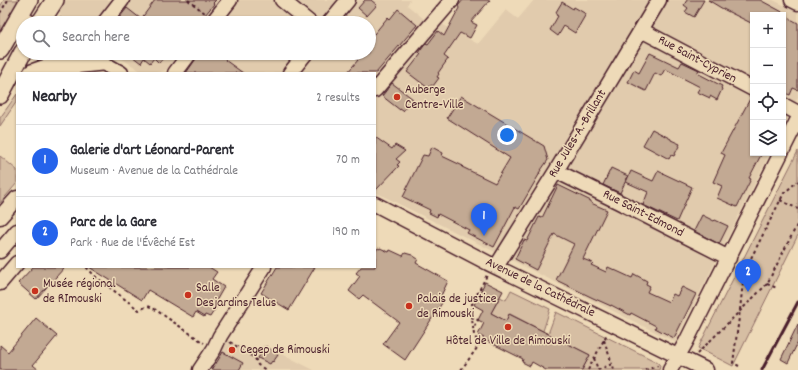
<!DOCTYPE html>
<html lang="en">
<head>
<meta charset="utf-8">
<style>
	body { margin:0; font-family:Dekko,sans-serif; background:#f2f2f3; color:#2b2b33 }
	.controls { position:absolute; right:12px; top:12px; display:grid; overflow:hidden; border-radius:0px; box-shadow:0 1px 3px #0004 }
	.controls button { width:36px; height:36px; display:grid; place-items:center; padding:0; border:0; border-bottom:1px solid #e1e1e2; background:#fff; color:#2b2b33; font:20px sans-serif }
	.you { position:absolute; left:507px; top:135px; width:14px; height:14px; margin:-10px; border:3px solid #fff; border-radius:50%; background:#1a73e8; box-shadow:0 0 0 6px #1a73e833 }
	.badge { display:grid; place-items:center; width:26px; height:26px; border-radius:50%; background:#2563eb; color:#fff; font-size:13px; font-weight:700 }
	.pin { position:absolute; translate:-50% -33px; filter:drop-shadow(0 1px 2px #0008) }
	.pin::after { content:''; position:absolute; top:21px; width:14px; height:12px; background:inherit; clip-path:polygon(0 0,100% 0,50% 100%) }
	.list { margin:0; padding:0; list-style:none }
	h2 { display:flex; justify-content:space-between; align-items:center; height:52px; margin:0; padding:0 16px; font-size:17px }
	h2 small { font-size:13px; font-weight:400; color:#7c7c81 }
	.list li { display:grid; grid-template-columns:26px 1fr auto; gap:12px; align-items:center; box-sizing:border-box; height:72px; padding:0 16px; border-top:1px solid #e1e1e2 }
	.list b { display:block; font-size:15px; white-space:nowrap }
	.list p { margin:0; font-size:13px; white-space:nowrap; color:#7c7c81 }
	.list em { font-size:13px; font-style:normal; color:#7c7c81 }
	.icon { flex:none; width:22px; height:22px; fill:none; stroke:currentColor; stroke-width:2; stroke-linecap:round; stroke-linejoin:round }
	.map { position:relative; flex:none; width:798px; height:370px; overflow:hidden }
	.search { position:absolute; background:#fff; box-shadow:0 1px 3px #0004; left:16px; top:16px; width:360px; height:44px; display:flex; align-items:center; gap:10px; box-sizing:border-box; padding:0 14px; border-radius:22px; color:#7c7c81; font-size:15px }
	.panel { position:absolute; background:#fff; box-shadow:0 1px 3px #0004; left:16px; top:72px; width:360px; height:196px; border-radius:0px }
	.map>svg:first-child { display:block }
	.built { fill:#e1cbad }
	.green { fill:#d6bea3; stroke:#906e67 }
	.building { fill:#c2a993; stroke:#4a1f2b }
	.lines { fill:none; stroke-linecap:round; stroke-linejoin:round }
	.minor-casing { stroke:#4a1f2b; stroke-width:17 }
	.major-casing { stroke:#4a1f2b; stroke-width:20 }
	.path { stroke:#4a1f2b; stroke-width:2; stroke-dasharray:3 3; stroke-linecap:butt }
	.minor { stroke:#eedab8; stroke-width:14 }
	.major { stroke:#eedab8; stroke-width:17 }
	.rail { stroke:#4a1f2b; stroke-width:3 }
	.poi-dot { fill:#c8321e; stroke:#eedab8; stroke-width:1.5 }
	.labels { text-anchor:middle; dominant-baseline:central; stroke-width:3; stroke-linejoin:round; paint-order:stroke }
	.street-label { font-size:13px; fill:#4a1f2b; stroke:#eedab8 }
	.poi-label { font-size:13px; fill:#4a1f2b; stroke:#eedab8; text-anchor:start }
</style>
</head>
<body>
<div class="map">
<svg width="798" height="370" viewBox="0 0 798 370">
	<rect width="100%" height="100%" fill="#eedab8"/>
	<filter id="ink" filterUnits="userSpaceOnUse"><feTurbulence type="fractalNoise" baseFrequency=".025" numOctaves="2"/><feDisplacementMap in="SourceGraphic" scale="8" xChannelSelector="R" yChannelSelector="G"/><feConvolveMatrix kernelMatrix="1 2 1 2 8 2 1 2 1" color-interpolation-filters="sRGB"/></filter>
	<g filter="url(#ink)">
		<path class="built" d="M64,0h158l-18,23h-139l-5,-7v-9z
			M237,0h37l31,23h-87z
			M290,0h53l-19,23h-6z
			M358,0h52l-3,5 17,14 -49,61v-7h-74l16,-20h52v-30h-28z
			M534,0h239l25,12v85l-15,30v-112h-30v138h17l-95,189 -300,-150v-94l65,-75 38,21 28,-34 12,9z
			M113,53h63l-2,9 -8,8 -11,3h-11z
			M195,53h104l-16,20h-103z
			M225,338l30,18 9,-11 50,25h-109z"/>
		<path class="green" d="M4,0h18l-22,36v-29z
			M17,94v7l-17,25v-8z
			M798,151v84l-65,131 -35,-18z
			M0,156l17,14v13l-17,20z
			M511,290l39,19 -7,22 -33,-17 -4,7 -15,-8 9,-16 6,3z
			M556,312l99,49 4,3 1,2 -1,4h-77l8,-15 -42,-21z"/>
		<path class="building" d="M155,0h61l-3,3 1,1 -9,11 1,1 -4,7h-87l12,-15 14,11z
			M365,0h6l6,5 -10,11 -9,-8z
			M463,0h27l-19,22 6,3 -7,13 -10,-5 -16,23 4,3 -10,14 1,1 -2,3 2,1 -6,8 -2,-1 -3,3 -21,-16 14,-18 -2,-1 2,-3 5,-7 2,1 10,-13 6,5 15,-28 -1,-2z
			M687,0h17l-10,17 -9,-5 3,-4 -4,-3z
			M708,0h52l28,15h-35v9l-30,-15z
			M562,2l11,7 1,-2 12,7 -11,19 -11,-7 -6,10 -8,-6 8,-14 -2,-1 1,-2 -1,-1z
			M398,9l19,16 -41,48h-29l11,-13 -3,-2 4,-5h10v-24l5,5 14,-17 2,2z
			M783,15l15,8v67l-5,-2 -3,7 -7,-3z
			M128,53h39l-8,10 -5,-5 -4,5 -6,-5 -3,5z
			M200,53h31l-6,7 18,13h-57z
			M650,53l29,14 3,-5 17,8 -2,3 25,13 -1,2 1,1 -5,11 -7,-4v2l-13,-6 3,-5 -35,-18 -4,7 -6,-3 -9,18 -18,-9 6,-12 5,3z
			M392,83l21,16 -10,12 -3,-2v1l-18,-14z
			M461,96l83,50 4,14 -9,13h1l-21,36 -4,-2 -21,40 -27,-14 2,-3 -31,-16 -1,3 -8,-4 1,-3 -27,-13 4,-8h-1l17,-34 5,1 4,-9 11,6 -1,3 21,10 -1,1 33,16 15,-25 -63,-40z
			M751,97h2v56h9l-13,25 2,1 -14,28 -20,-9 5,-12 -9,-4 12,-27 -4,-2z
			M652,129l19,10v1l9,4 -6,12 -3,-1 -2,4 -26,-14z
			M375,137l17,12 3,-4 10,6 -9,8 4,3 -3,3 2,1 -24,25z
			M611,168l17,8 -8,17 -17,-8z
			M631,171l22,10 5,-10 34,16 -15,34 -34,-16 5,-13 -22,-10z
			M558,185l33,16v2l16,7 -24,49 10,4 -2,2 15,7 2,-5 24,11 2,-4 13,7 -1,3 4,2 -3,6 22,10 4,-8 4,2 5,-9 14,7 -22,44 -19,-10 1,-2 -25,-13 -1,2 -19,-10v1l-18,-8 -37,-18 18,-36 -20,-10 -18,36 -21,-11 9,-19 3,1 12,-24 3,1z
			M702,215l12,6 1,-1 13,6 -9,18 -25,-13z
			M378,248l2,1v-1l9,4 1,-2 13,6 2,-3 7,2 6,4 -2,4 32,18 -9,19 3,3 -37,57 -22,-16 16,-22 -36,-27 -4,4 -10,-8 11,-15 -4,-3 5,-6h14v-15z
			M33,267h32l-29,32 -18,-16z
			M89,267h120l8,5 -5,7 12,8 -8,14 3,2 -9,14 -5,-2 -1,2 -8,-5 -3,5 -45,-27 -6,10z
			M277,267h38l-26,43 -28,-17z
			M485,282l18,9 -12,22 15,8 3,-7 81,41 -8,15h-36l-14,-8 -2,4 -8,-4 1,-3 -40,-20 1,-1 -6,-3 6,-12 -6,-3 5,-10 -9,-5z
			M36,318l21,18 -24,29 6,5h-39v-25l8,7z
			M798,324v18l-10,21 -7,-4z
			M266,346l12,9 -5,7 -1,-1 -2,3 -12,-6z
			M223,352l20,11 -4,7h-27z"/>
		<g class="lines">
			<defs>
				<path id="minor" d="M282,0l28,23
					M792,0l6,3
					M20,17l11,6
					M104,23l18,-23
					M212,23l18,-23
					M329,23l19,-23
					M641,30l112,59
					M85,53l36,20
					M175,73l15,-20
					M290,73l16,-20
					M375,90l77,-90
					M783,105l15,8
					M783,149l15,-30
					M556,171l63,31 110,56
					M375,204l113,59 218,107
					M0,217l17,-19
					M0,251l17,-20
					M496,267l60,-96 103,-171
					M0,283l17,-20
					M200,370l14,-21 6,-13 44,-69
					M670,370l16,-28 95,-189"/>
				<path id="major" d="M40,23l15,-23
					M0,50l29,-50
					M32,73l14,-5 55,-6
					M0,95l23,-43"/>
			</defs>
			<use href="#minor" class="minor-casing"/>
			<use href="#major" class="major-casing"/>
			<path class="path" d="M188,0l17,13
				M0,13l8,-13
				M58,23l3,-5h-1
				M780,200l18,9
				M87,267v1l9,9 43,33 9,-4 5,2 51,35
				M736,269l8,3
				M767,284l10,4
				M471,317l7,3 -5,9
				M604,340l8,24
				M230,342l25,16 3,7 8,5
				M697,354l70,-70 31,-61
				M594,358l4,12
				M739,366l-6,-3 7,-53 4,-38 40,-79 14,-12
				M461,370l16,-22 2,-4 -5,-9 -3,-24 1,-7 15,-29
				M588,370l19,-36
				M598,370l14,-6 2,6
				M645,370l13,-4"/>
			<use href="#minor" class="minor"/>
			<use href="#major" class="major"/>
			<path class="rail" d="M762,370l36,-68"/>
		</g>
	</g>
	<g class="poi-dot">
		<circle cx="397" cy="97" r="4"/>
		<circle cx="35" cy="291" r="4"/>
		<circle cx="188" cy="295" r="4"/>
		<circle cx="409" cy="306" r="4"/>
		<circle cx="508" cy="327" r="4"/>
		<circle cx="232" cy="350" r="4"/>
	</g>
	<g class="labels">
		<g class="street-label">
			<text transform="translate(697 60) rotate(28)">Rue Saint-Cyprien</text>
			<text transform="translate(578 134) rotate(-59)">Rue Jules-A.-Brillant</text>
			<text transform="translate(643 214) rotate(27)">Rue Saint-Edmond</text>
			<text transform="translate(540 288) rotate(26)">Avenue de la Cathédrale</text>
		</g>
		<g class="poi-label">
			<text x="405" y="90">Auberge<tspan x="405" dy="15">Centre-Ville</tspan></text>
			<text x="43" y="284">Musée régional<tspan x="43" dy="15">de RImouski</tspan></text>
			<text x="196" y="288">Salle<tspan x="196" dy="15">Desjardins Telus</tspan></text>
			<text x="417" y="299">Palais de justice<tspan x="417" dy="15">de Rimouski</tspan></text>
			<text x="508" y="341" text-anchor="middle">Hôtel de Ville de Rimouski</text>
			<text x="240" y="350">Cegep de Rimouski</text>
		</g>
	</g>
</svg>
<div class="controls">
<button>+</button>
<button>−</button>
<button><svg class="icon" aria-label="locate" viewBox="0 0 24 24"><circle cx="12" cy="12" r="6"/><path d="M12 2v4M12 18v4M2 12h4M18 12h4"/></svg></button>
<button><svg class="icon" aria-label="layers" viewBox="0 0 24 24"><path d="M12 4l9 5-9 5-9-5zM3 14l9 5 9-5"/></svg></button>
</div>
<div class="you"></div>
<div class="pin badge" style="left:484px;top:236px">1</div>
<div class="pin badge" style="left:748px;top:292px">2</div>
<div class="search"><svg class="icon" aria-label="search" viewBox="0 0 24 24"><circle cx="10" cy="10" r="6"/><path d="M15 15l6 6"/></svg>Search here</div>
<section class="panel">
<h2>Nearby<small>2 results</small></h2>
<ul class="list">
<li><span class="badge">1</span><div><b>Galerie d'art Léonard-Parent</b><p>Museum · Avenue de la Cathédrale</p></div><em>70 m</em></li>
<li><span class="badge">2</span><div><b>Parc de la Gare</b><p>Park · Rue de l'Évêché Est</p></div><em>190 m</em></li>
</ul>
</section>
</div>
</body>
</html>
